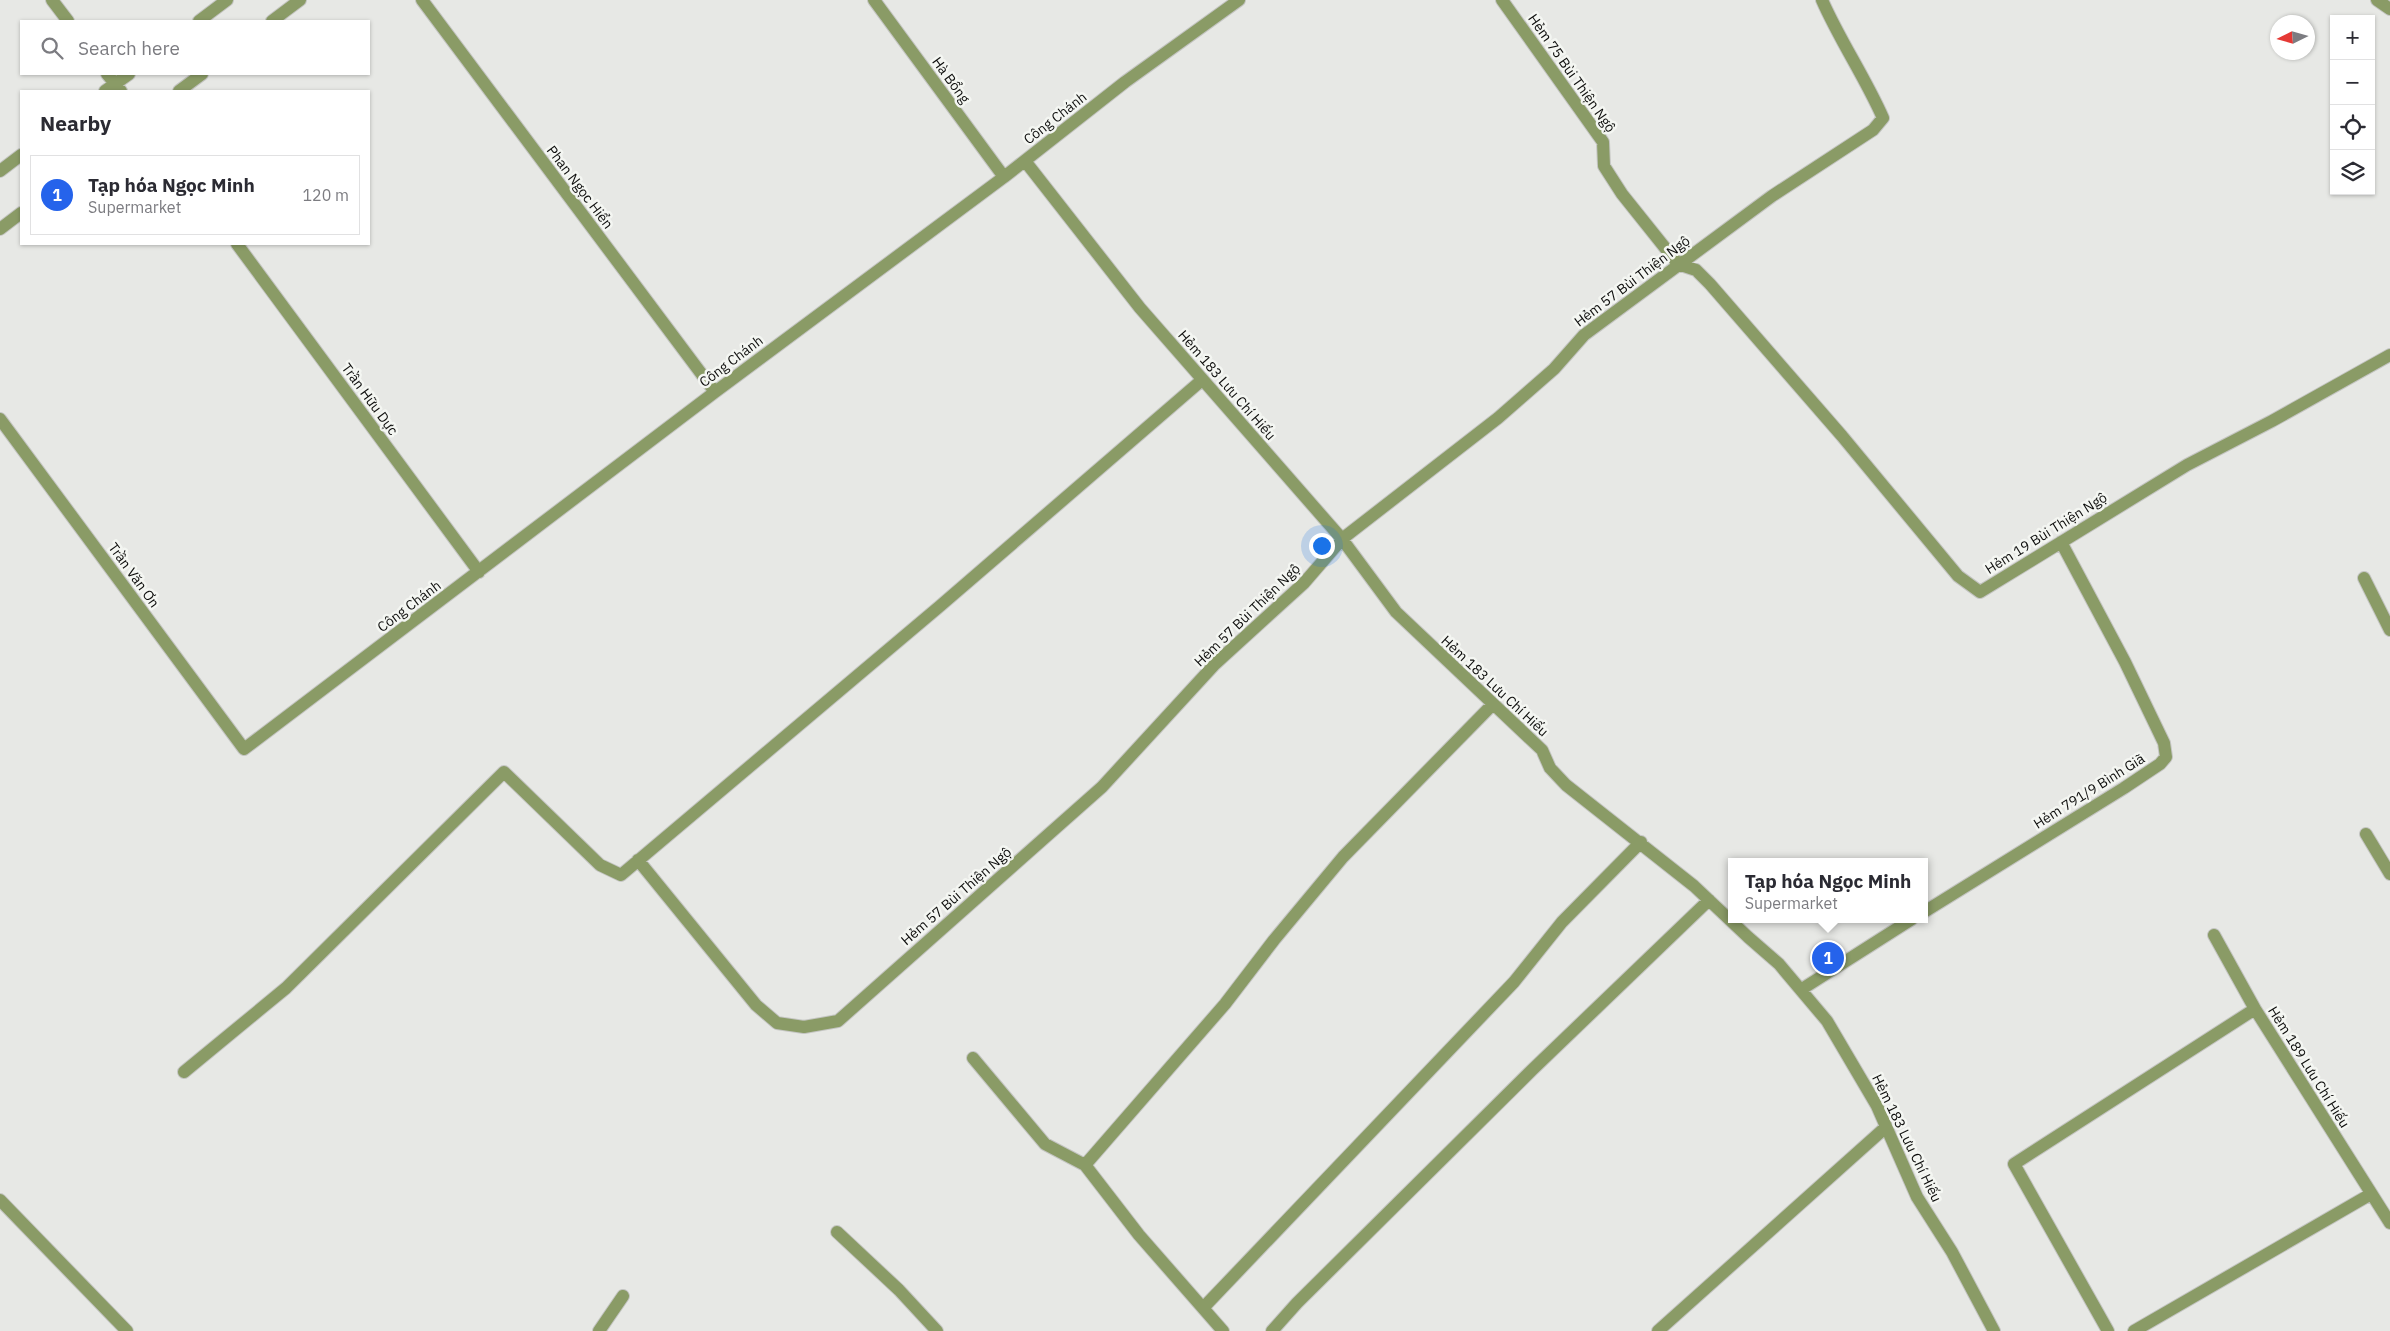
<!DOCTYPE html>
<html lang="en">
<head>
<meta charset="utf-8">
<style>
	body { margin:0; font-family:"IBM Plex Sans",sans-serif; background:#f2f2f3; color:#2b2b33 }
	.controls { position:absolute; right:15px; top:15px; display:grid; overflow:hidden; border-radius:0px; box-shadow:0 1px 4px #0004 }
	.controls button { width:45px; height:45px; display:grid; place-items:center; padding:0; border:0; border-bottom:1px solid #e1e1e2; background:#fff; color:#2b2b33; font:25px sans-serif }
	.compass { position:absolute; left:2270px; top:15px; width:45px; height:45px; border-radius:50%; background:#fff; box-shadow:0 1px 4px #0004; rotate:265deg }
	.you { position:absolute; left:1321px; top:545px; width:18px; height:18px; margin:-12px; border:4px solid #fff; border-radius:50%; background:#1a73e8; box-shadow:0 0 0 8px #1a73e833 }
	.badge { display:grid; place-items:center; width:32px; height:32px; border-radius:50%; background:#2563eb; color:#fff; font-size:16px; font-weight:700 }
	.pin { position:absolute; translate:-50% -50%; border:2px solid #fff; box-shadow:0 1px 5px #0006 }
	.popup { position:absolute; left:1728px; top:858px; width:200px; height:65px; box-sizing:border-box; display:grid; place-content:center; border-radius:0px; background:#fff; filter:drop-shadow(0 1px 4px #0005); font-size:16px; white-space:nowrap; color:#7c7c81 }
	.popup b { font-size:19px; color:#2b2b33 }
	.popup::after { content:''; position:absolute; left:50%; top:100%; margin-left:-10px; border:10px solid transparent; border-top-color:#fff }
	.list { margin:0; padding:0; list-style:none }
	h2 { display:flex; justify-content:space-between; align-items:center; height:65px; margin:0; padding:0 20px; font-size:21px }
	h2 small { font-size:16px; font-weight:400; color:#7c7c81 }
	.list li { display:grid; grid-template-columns:32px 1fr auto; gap:15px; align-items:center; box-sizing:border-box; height:80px; margin:0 10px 10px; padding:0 10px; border:1px solid #e1e1e2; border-radius:0px }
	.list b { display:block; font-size:19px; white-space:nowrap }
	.list p { margin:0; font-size:16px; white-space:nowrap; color:#7c7c81 }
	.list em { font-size:16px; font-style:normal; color:#7c7c81 }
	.icon { flex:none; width:28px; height:28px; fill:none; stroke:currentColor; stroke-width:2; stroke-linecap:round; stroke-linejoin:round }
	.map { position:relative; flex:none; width:2390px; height:1331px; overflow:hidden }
	.search { position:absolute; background:#fff; box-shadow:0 1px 4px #0004; left:20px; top:20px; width:350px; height:55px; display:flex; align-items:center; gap:12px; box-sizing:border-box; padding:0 18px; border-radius:0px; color:#7c7c81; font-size:19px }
	.panel { position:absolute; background:#fff; box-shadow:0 1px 4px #0004; left:20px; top:90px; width:350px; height:155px; border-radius:0px }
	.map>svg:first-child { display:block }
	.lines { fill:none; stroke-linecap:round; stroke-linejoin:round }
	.minor-casing { stroke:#c4c5c2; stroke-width:14 }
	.minor { stroke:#8a9b66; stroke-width:12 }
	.labels { text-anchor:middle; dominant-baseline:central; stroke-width:5; stroke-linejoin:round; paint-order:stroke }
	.street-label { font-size:14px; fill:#0d0d0c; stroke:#f4f6f2 }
</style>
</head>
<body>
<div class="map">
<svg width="2390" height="1331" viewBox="0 0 2390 1331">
	<rect width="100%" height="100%" fill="#e7e8e5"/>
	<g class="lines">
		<defs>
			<path id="minor" d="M52,0l16,21
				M422,0l293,392
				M874,0l130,177
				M1502,0l101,142 1,24 18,28 56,70 18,6 14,14 132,152 116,140 22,16 207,-127 85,-44 118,-66
				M2377,0l13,9
				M199,21l28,-21
				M272,21l28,-21
				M107,74l14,17
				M105,91l24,-17
				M179,91l23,-17
				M1025,161l115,147 202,231 54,73 146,138 8,18 16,17 128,101 54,51 31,27 48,57 50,85 40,91 35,55 42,79
				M0,171l21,-16
				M0,229l21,-16
				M237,244l242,328
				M0,419l244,330 471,-357 289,-215 121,-95 114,-82
				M2364,578l26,52
				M2366,834l24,40
				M638,860l118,145 21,18 27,4 34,-6 264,-234 113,-123 89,-81 38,-44 156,-121 56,-49 30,-34 188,-139 101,-66 10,-12c-18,-41 -43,-77 -61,-118
				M1924,912l200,-124 36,-24 6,-7 -2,-14 -39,-81 -64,-120
				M2214,935l41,74 135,214
				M1802,989l110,-70
				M973,1058l72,86 40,21 54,70 84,96
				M184,1072l102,-84 218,-216 96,93 21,10 319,-269 262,-226
				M1085,1165l140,-161 49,-64 69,-83 150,-153
				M0,1200l127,131
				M837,1232l62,58 38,41
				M1203,1308l311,-326 48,-60 79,-80
				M599,1331l24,-35
				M1272,1331l25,-28 235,-233 177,-170
				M1658,1331l228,-204
				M2108,1331l-94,-167 241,-155
				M2134,1331l237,-137"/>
		</defs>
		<use href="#minor" class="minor-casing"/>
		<use href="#minor" class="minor"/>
	</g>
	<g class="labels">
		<g class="street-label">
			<text transform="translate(1572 73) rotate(55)">Hẻm 75 Bùi Thiện Ngộ</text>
			<text transform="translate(951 80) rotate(54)">Hà Bổng</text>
			<text transform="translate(1055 118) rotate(-38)">Công Chánh</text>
			<text transform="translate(580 187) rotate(53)">Phan Ngọc Hiển</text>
			<text transform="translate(1632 281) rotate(-37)">Hẻm 57 Bùi Thiện Ngộ</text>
			<text transform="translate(731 361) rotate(-37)">Công Chánh</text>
			<text transform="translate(1227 385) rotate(49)">Hẻm 183 Lưu Chí Hiếu</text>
			<text transform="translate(370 399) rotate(54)">Trần Hữu Dực</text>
			<text transform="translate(2046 533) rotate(-32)">Hẻm 19 Bùi Thiện Ngộ</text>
			<text transform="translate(134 575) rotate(54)">Trần Văn Ơn</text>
			<text transform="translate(409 606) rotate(-37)">Công Chánh</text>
			<text transform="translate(1247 615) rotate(-44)">Hẻm 57 Bùi Thiện Ngộ</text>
			<text transform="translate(1495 686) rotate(43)">Hẻm 183 Lưu Chí Hiếu</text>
			<text transform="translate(2089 791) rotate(-32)">Hẻm 791/9 Bình Giã</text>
			<text transform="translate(956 896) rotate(-41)">Hẻm 57 Bùi Thiện Ngộ</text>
			<text transform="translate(2309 1067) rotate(58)">Hẻm 189 Lưu Chí Hiếu</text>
			<text transform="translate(1907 1138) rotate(64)">Hẻm 183 Lưu Chí Hiếu</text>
		</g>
	</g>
</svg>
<div class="controls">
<button>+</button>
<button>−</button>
<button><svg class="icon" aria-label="locate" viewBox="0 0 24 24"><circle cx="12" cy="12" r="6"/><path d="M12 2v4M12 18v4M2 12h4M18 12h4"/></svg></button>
<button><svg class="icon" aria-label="layers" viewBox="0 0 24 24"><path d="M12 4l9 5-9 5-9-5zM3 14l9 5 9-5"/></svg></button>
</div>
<svg class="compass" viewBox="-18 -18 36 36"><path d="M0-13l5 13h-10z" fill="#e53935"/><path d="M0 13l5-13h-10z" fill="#7c7c81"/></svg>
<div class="you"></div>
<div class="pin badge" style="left:1828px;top:958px">1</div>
<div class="popup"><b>Tạp hóa Ngọc Minh</b>Supermarket</div>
<div class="search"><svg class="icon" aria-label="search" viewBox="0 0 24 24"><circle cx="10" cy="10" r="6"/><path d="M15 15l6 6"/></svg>Search here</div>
<section class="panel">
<h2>Nearby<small></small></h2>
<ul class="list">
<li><span class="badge">1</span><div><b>Tạp hóa Ngọc Minh</b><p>Supermarket</p></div><em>120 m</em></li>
</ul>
</section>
</div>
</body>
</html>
